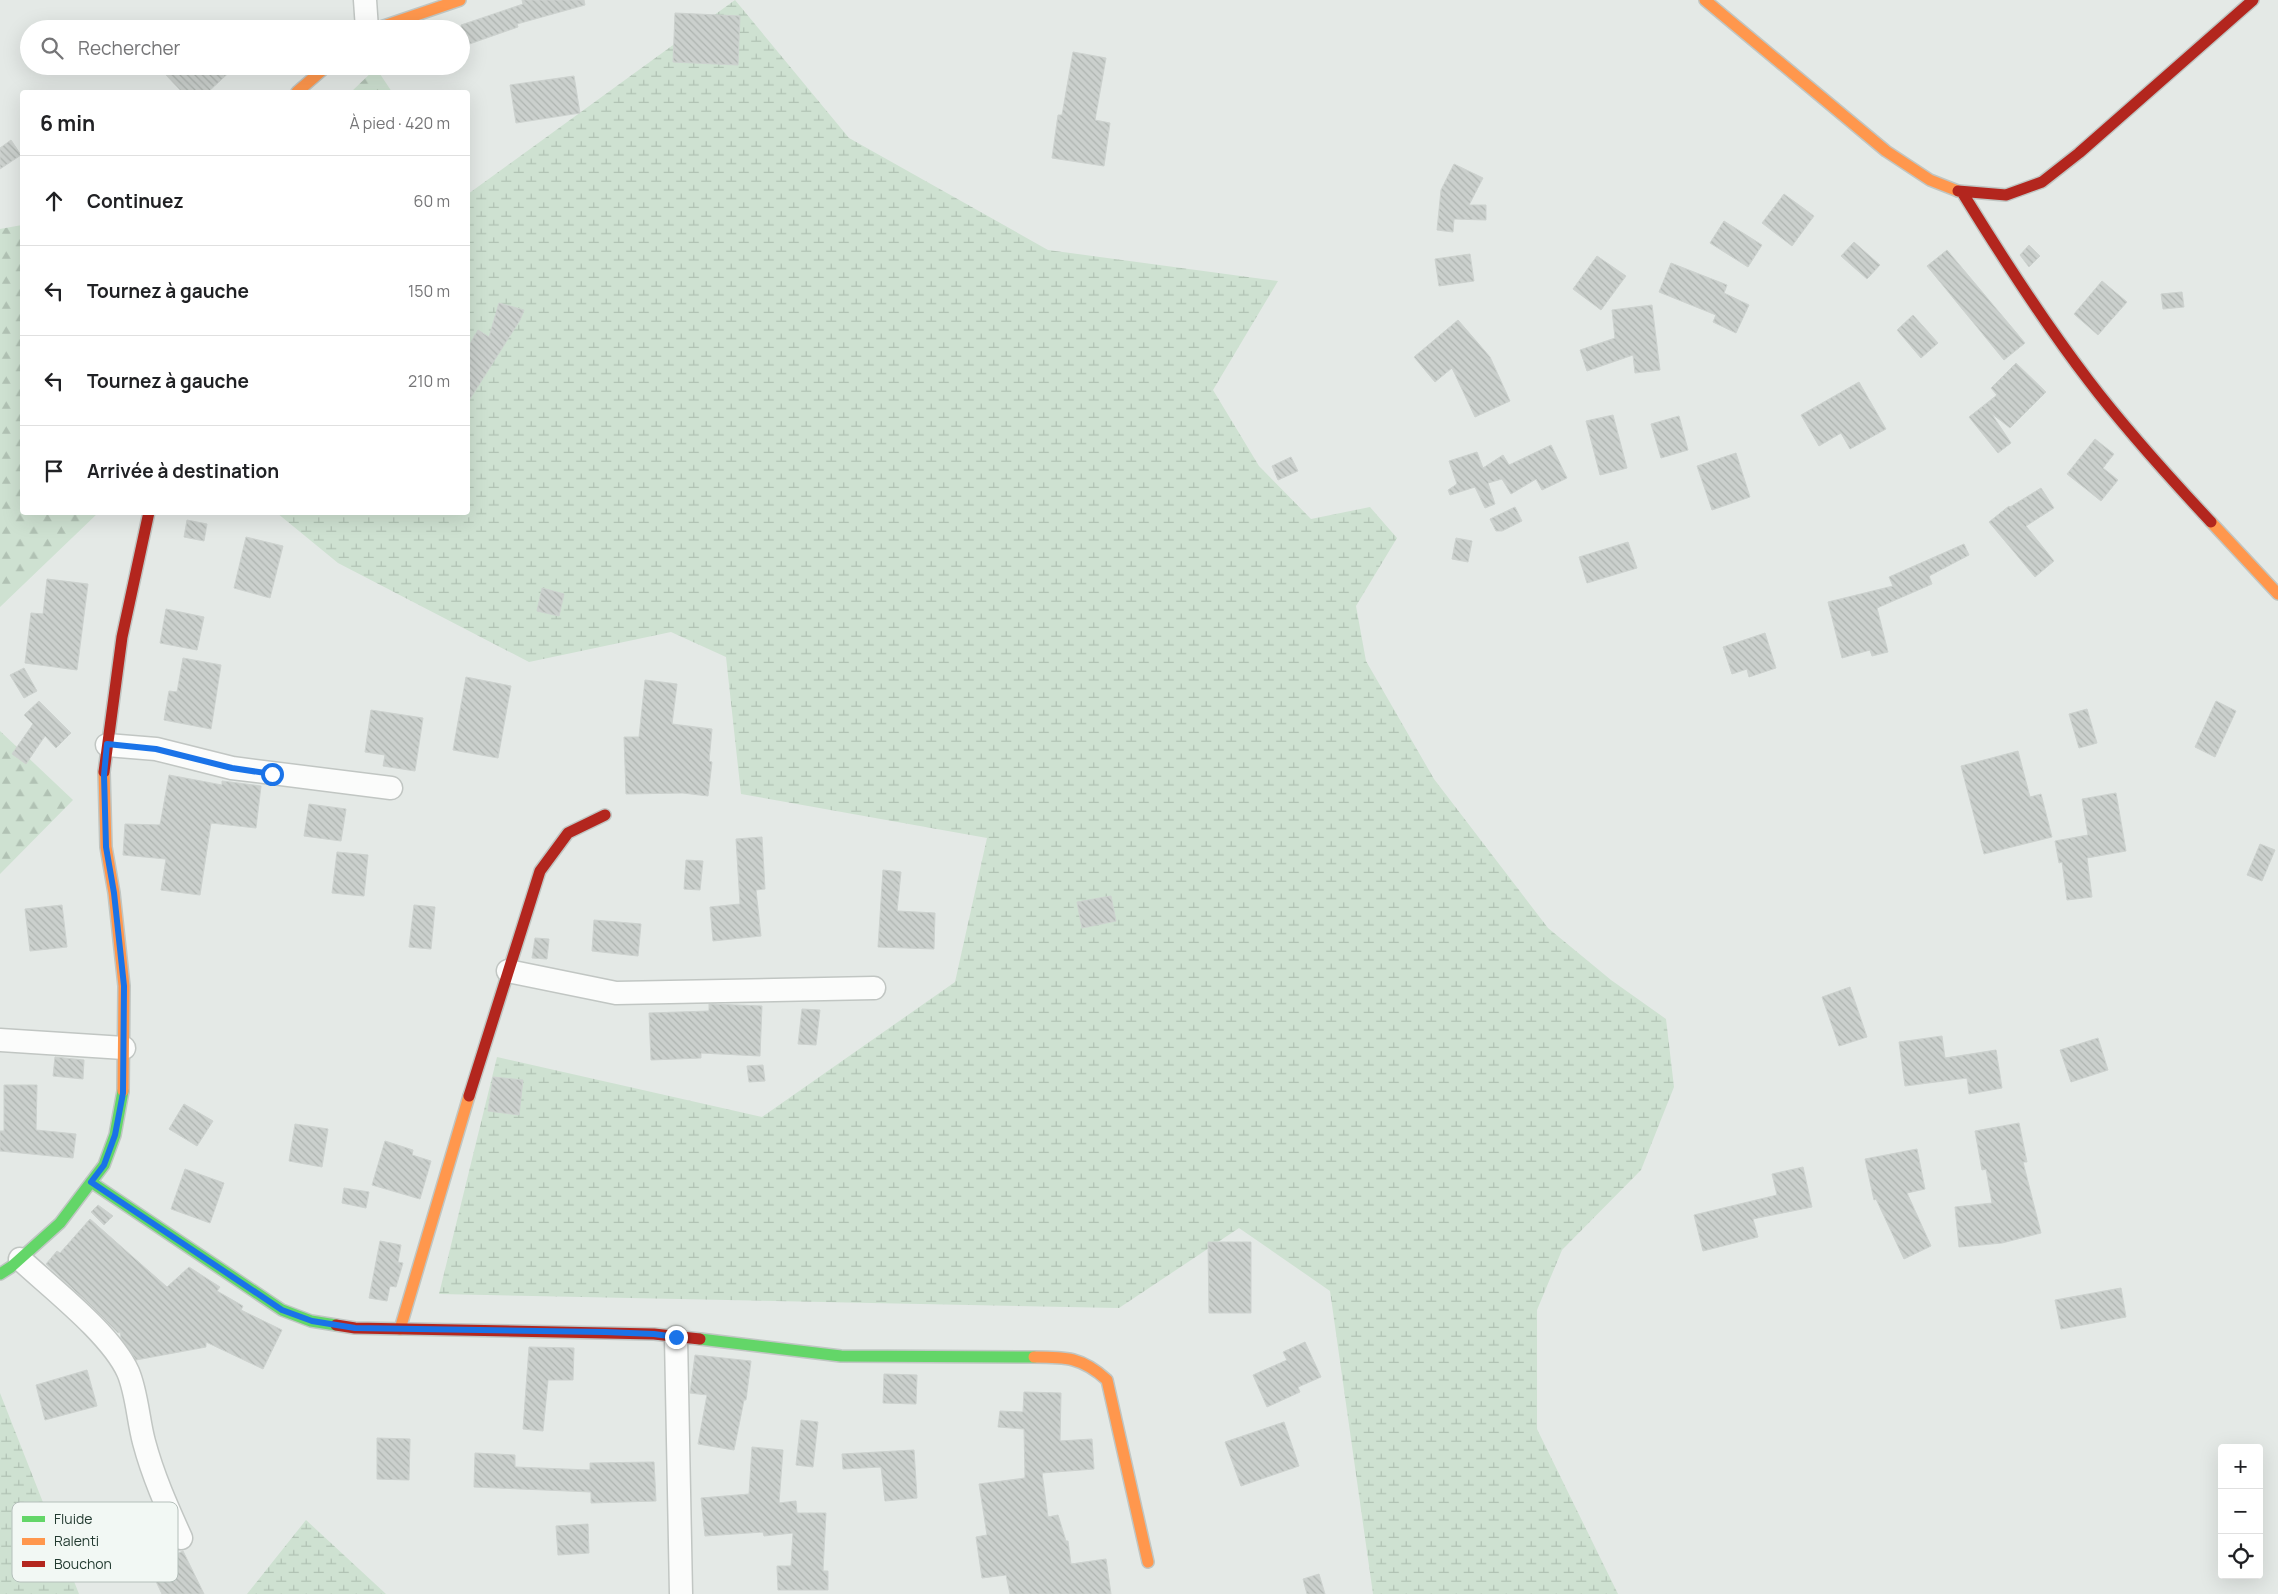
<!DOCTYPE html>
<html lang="fr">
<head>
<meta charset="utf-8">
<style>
	body { margin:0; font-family:Manrope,sans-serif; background:#f6f6f6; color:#202124 }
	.controls { position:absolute; right:15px; bottom:15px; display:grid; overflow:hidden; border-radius:5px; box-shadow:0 5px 20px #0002 }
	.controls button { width:45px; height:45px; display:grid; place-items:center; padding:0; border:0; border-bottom:1px solid #e0e0e0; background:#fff; color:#202124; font:25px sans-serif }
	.stop { position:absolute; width:15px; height:15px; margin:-11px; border:4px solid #1a73e8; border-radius:50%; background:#fff }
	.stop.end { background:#1a73e8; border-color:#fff; box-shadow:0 1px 5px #0008 }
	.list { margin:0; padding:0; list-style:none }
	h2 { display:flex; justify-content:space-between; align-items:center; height:65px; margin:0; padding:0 20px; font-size:21px }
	h2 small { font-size:16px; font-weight:400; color:#757577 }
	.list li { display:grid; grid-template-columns:32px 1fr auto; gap:15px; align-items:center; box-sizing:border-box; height:90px; padding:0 20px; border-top:1px solid #e0e0e0 }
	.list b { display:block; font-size:19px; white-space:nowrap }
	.list em { font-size:16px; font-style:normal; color:#757577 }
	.icon { flex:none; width:28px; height:28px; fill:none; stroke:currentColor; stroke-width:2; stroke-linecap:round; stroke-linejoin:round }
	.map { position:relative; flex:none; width:2278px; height:1594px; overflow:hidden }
	.search { position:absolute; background:#fff; box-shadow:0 5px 20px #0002; left:20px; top:20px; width:450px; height:55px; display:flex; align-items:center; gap:12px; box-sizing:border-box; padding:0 18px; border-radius:28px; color:#757577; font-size:19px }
	.panel { position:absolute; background:#fff; box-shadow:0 5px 20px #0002; left:20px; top:90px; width:450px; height:425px; border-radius:5px }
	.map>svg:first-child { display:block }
	.forest { fill:url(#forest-firs) }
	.wetland { fill:url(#wetland-marsh) }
	.building { fill:url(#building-back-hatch); stroke:#cdd2cf }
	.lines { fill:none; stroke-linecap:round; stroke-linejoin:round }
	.street-casing { stroke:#c1c6c3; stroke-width:25 }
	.fast-casing { stroke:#c0c6c3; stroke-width:14 }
	.slow-casing { stroke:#c0c6c3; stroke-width:14 }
	.jam-casing { stroke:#c0c6c3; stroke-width:14 }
	.street { stroke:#fbfcfb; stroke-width:22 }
	.fast { stroke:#63d668; stroke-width:11 }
	.slow { stroke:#ff974d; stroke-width:11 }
	.jam { stroke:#b3261e; stroke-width:11 }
	.route { stroke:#1a73e8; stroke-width:6 }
	.key { fill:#f2f8f4; stroke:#b4bfba; stroke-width:1 }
	.key-label { font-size:14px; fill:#233b31 }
</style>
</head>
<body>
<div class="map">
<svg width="2278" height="1594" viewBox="0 0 2278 1594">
	<defs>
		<pattern id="forest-firs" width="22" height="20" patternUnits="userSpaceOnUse" patternTransform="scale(1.25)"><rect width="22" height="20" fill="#cee1d1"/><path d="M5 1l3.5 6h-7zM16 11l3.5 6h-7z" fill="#b1c2b4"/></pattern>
		<pattern id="wetland-marsh" width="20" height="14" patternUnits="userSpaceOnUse" patternTransform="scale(1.25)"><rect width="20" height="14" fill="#cee1d1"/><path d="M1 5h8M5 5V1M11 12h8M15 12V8" fill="none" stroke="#b1c2b4"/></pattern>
		<pattern id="building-back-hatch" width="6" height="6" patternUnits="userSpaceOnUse" patternTransform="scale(1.25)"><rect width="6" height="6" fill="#cbd0cd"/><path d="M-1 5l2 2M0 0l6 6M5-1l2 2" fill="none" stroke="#aeb4b0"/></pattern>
	</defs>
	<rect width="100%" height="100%" fill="#e4e9e6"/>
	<path class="forest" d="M376,68l16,24h-41z
		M22,225v287l76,1 -98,94v-378z
		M0,731l73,69 -73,74z"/>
	<path class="wetland" d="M735,0l114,138 199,112 230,31 -65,109 46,76 52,53 59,-12 27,31 -41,68 10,55 68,118 114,149 63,52 55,39 8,68 -33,83 -79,80 -25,60v119l81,165h-245l-43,-303 -91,-63 -120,80 -680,-14 58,-237 265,60 193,-135 32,-144 -246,-44 -15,-137 -55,-25 -142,30 -191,-99 -61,-50 191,-1v-318z
		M0,1393l79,201h-79z
		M306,1520l80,74h-139z"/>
	<path class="building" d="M522,0h62l1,5 -68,19 1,3 -57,20v-22l62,-21z
		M675,13l65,3 -2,49 -65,-3z
		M1073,52l33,6 -11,62 15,3 -6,43 -52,-8 6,-43h4z
		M175,66h61l-28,26h-26l-16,-17z
		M574,76l6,37 -64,10 -6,-38z
		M11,140l10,15 -21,14v-21z
		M1454,164l29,14 -14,27h17v15l-32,-1 -1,13 -16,-2 4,-40z
		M1784,194l30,22 -22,30 -30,-23z
		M1724,221l38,24 -14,22 -38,-24z
		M1854,242l26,23 -13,14 -26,-23z
		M2029,245l11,11 -11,11 -9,-12z
		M1947,250l78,93 -21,17 -77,-94z
		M1470,254l4,27 -35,5 -4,-27z
		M1597,256l29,20 -25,34 -28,-21z
		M1671,263l56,22 -3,8 25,12 -13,28 -23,-11 3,-7 -57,-23z
		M2102,281l25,21 -29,33 -24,-21z
		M2182,292l2,15 -21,2 -2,-15z
		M499,303l25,7 -4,10 -52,82v-55l10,-17 11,7z
		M1652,305l8,65 -25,3 -2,-18 -46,16 -7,-21 35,-12 -3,-28z
		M1913,315l25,28 -17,15 -24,-28z
		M1458,320l32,37 20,44 -35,16 -23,-49 -17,14 -21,-25z
		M2016,363l30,29 -36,36 -19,-15 20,30 -13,10 -29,-36 28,-22 -6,-7z
		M1859,382l27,47 -36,20 -9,-16 -22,13 -18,-31z
		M1613,415l14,53 -27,7 -14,-54z
		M1679,416l9,34 -27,8 -10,-34z
		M2095,439l19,15 -11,14 15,12 -17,21 -34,-27z
		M1551,445l16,33 -25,12 -6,-11 -25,15 -9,-15 -14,4 7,21 -10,4 -10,-21 -25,8 -2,-5 9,-6 -8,-23 28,-9 6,16 20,-13 6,10z
		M1736,453l14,44 -38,13 -15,-44z
		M1291,457l7,14 -20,9 -6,-14z
		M2041,488l13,20 -28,18 28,35 -19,16 -46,-55 20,-16 1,1z
		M1515,507l7,14 -20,10h-6l-6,-12z
		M187,520l20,4 -3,17 -20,-4z
		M246,537l37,9 -13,52 -36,-10z
		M1456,538l16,3 -4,21 -16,-3z
		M1628,542l9,26 -50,15 -8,-26z
		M1964,544l5,11 -40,21 3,8 -55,24 11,44 -16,4 -2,-6 -28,8 -14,-56 65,-16 -4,-9z
		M47,579l41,5 -11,86 -52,-7 6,-50 12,1z
		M542,588l22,6 -5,22 -22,-5z
		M166,609l38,8 -7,33 -37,-7z
		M1765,633l11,35 -27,9 -2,-8 -15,5 -9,-27z
		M183,658l38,7 -10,64 -47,-9 5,-29 8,1z
		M24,668l13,23 -13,7 -14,-23z
		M466,677l45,9 -13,72 -45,-8z
		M645,680l32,4 -5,40 40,5 -3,32 3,1 -4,34 -25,-3 -57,1 -2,-57h15z
		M39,701l32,32 -15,15 -11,-12 -19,28 -14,-10 21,-30 -9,-9z
		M2216,701l20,10 -21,46 -20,-10z
		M2087,709l10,34 -18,5 -10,-34z
		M371,710l52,8 -8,53 -32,-5 2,-11 -20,-3z
		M2018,751l12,46 11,-3 11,43 -68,17 -23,-88z
		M169,775l53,10v-4l39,5 -5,42 -45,-5 -11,72 -39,-5 5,-31 -43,-4 2,-31 35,1z
		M2116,793l10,58 -39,7 5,39 -25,3 -5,-38 -3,1 -4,-22 33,-6 -6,-36z
		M309,804l37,5 -5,32 -37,-5z
		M762,837l3,52 -9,1 5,46 -48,5 -3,-34 30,-3 -4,-65z
		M2260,844l15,6 -13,31 -15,-6z
		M337,852l31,3 -4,41 -32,-3z
		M686,860l17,1 -3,29 -16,-1z
		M883,870l18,2 -4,39 38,2 -1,36 -56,-2z
		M1111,896l5,25 -34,7 -5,-26z
		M62,905l5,42 -37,4 -5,-42z
		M414,905l21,2 -4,42 -22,-2z
		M594,920l47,4 -3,32 -46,-5z
		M535,938l14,1 -2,20 -15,-1z
		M1850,987l17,50 -28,9 -17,-49z
		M709,1004l53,2 -2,50 -59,-3v5l-50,2 -2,-47 60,-2z
		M802,1009l18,1 -4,35 -18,-1z
		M1942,1036l3,22 51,-8 6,38 -33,6 -2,-16 -62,8 -6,-44z
		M2098,1038l10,32 -37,12 -11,-32z
		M55,1057l29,3 -1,19 -30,-3z
		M763,1065l2,16 -16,1 -2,-16z
		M493,1077l30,3 -4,35 -31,-4z
		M4,1085h33l-1,45 40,4 -3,24 -73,-7v-20h4z
		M184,1104l29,17 -16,25 -28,-17z
		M2019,1123l8,39h-4l18,71 -39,10 -43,4 -4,-40 37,-4 -6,-34 -4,1 -7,-39z
		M295,1124l33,5 -6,38 -33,-6z
		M385,1141l28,9 -1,5 19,6 -11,38 -48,-14z
		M1917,1149l8,40 -18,4 24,53 -27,13 -28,-60 -2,1 -9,-41z
		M1803,1167l9,40 -59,12 5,18 -55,14 -9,-36 83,-20 -5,-21z
		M185,1169l39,14 -14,40 -39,-14z
		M344,1188l25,4 -3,16 -24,-5z
		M98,1205l15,11 -9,9 -13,-13z
		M90,1219l77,68 22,-20 31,20 -3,4 26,15 -2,4 41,20 -19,39 -57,-27v5l-70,13 -15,-22 -1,-6 -2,1 -30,-30 -42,-39 11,-13 3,2z
		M380,1241l21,4 -3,17 5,1 -7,24 -6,-1 -3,15 -18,-3z
		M1208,1242h43v71h-42z
		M2121,1288l5,29 -65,12 -6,-29z
		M1305,1342l16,35 -23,10 2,5 -33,15 -14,-32 34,-15 -4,-8z
		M529,1347l45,1 -1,32h-25l-5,51 -20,-2z
		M695,1355l56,6 -5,39h-2l-10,50 -36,-6 9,-49 -17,-2z
		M87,1370l10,36 -52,14 -9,-35z
		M884,1374l33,1 -1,29 -33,-1z
		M1024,1392l37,1 -1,48 32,-2 2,30 -52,4 6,44 10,-2 8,26h2l3,23 35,-5 5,35h-101l-4,-19 -24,3 -6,-41 11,-2 -8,-51 46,-6 -1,-49 -26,-2 2,-16 23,1z
		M801,1420l17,2 -5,45 -17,-2z
		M1284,1422l15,44 -58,20 -16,-44z
		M377,1438l33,1 -1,41 -32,-1z
		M752,1447l31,3 -4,53 17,-2 1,12h29l-3,58h5v19h-50l-1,-24h14l2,-33 -29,3 -1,-4 -58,4 -4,-38 48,-4z
		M914,1450l3,48 -32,3 -4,-34 -38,2 -1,-15z
		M475,1453l40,2v12l75,3v-7l64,-1 2,39 -65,2v-11l-117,-5z
		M588,1524l1,29 -31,2 -2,-29z
		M183,1551l21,43h-42l-13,-27z
		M1319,1574l6,20h-18l-4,-15z"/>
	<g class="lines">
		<defs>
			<path id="street" d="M365,0l2,29
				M107,745l49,4 76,19 159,20
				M508,971l108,22 258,-5
				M0,1040l124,8
				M20,1259c31,29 91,75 108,113 9,21 10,48 16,70 9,34 23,65 37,96
				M676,1337l5,257"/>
			<path id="fast" d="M91,1182l191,128 29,11 25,4
				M0,1274l11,-7 49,-44 44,-58 11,-30 8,-44
				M700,1339l141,17 193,1"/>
			<path id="slow" d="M1705,0l181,151 44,29 28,11
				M375,29l85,-29
				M297,92l30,-26
				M2211,522l67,72
				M104,772l2,75 8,46 10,93 -1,105
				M400,1329l69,-233
				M1034,1357c32,0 48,0 73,23l41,182"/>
			<path id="jam" d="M1958,191l48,4 36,-13 37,-29 174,-153
				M1962,192c40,65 81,129 127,189 38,50 80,96 122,141
				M104,772l18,-135 27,-125
				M469,1096l71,-225 28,-38 37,-18
				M336,1325l19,3 299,6 46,5"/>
		</defs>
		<use href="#street" class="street-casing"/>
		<use href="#fast" class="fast-casing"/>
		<use href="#slow" class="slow-casing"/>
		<use href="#jam" class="jam-casing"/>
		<use href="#street" class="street"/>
		<use href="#fast" class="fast"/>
		<use href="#slow" class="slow"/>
		<use href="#jam" class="jam"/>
	</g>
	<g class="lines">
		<path class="route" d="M272,774l-40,-6 -76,-19 -49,-5 -3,31 2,72 8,46 10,93 -1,107 -8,42 -11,30 -13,17 191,128 30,11 43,7 250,4 49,2 22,3"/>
	</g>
	<rect x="12" y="1502" width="166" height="80" rx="8" class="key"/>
	<rect x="22" y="1516" width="23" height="6" fill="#63d668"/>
	<rect x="22" y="1538" width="23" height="7" fill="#ff974d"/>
	<rect x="22" y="1561" width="23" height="6" fill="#b3261e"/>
	<g class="key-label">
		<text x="54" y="1524">Fluide</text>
		<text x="54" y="1546">Ralenti</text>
		<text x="54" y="1569">Bouchon</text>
	</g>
</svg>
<div class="controls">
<button>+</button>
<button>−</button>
<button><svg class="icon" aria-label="locate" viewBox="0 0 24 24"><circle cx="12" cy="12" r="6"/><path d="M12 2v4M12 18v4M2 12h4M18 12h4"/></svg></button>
</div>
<div class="stop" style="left:272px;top:774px"></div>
<div class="stop end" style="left:676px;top:1337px"></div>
<div class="search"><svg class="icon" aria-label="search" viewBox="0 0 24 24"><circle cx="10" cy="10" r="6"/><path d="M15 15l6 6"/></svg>Rechercher</div>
<section class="panel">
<h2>6 min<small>À pied · 420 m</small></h2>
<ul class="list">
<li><svg class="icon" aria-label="ahead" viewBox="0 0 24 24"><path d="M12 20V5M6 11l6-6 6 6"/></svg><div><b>Continuez</b></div><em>60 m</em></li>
<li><svg class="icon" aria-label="left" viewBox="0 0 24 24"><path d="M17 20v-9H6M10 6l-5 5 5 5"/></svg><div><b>Tournez à gauche</b></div><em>150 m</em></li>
<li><svg class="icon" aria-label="left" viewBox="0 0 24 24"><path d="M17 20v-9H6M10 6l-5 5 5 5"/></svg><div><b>Tournez à gauche</b></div><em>210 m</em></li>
<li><svg class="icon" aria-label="arrive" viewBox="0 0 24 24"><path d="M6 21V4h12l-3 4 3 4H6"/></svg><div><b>Arrivée à destination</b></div></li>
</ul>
</section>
</div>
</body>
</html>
